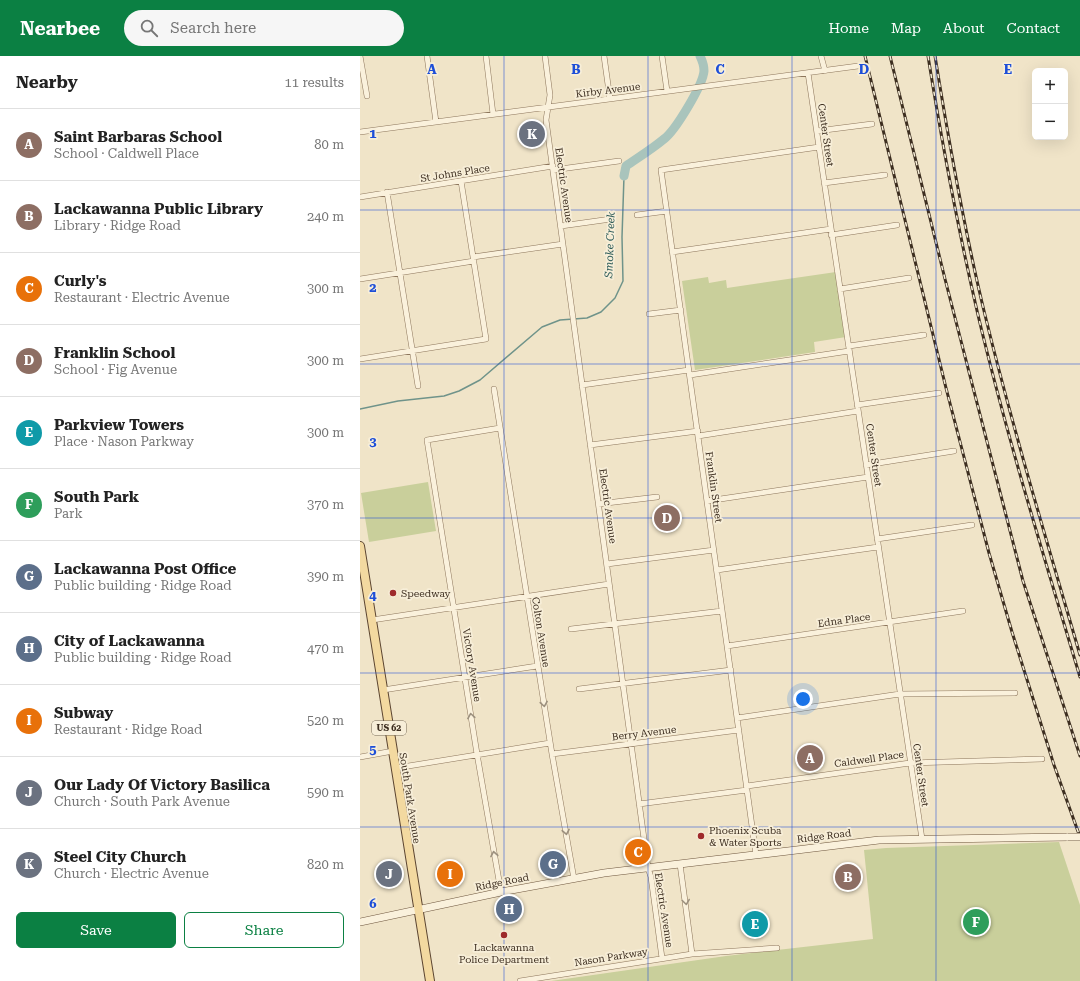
<!DOCTYPE html>
<html lang="en">
<head>
<meta charset="utf-8">
<style>
	body { margin:0; font-family:"Roboto Serif",serif; background:#f6f6f6; color:#222 }
	.controls { position:absolute; right:12px; top:12px; display:grid; overflow:hidden; border-radius:6px; box-shadow:0 4px 16px #0002 }
	.controls button { width:36px; height:36px; display:grid; place-items:center; padding:0; border:0; border-bottom:1px solid #e0e0e0; background:#fff; color:#222; font:20px sans-serif }
	.you { position:absolute; left:443px; top:643px; width:14px; height:14px; margin:-10px; border:3px solid #fff; border-radius:50%; background:#1a73e8; box-shadow:0 0 0 6px #1a73e833 }
	.badge { display:grid; place-items:center; width:26px; height:26px; border-radius:50%; background:#0b8043; color:#fff; font-size:13px; font-weight:700 }
	.pin { position:absolute; translate:-50% -50%; border:2px solid #fff; box-shadow:0 1px 4px #0006 }
	.list { margin:0; padding:0; list-style:none }
	h2 { display:flex; justify-content:space-between; align-items:center; height:52px; margin:0; padding:0 16px; font-size:17px }
	h2 small { font-size:13px; font-weight:400; color:#767676 }
	.list li { display:grid; grid-template-columns:26px 1fr auto; gap:12px; align-items:center; box-sizing:border-box; height:72px; padding:0 16px; border-top:1px solid #e0e0e0 }
	.list b { display:block; font-size:15px; white-space:nowrap }
	.list p { margin:0; font-size:13px; white-space:nowrap; color:#767676 }
	.list em { font-size:13px; font-style:normal; color:#767676 }
	.actions { display:flex; gap:8px; padding:12px 16px }
	.actions a { flex:1; padding:9px 0; border:1px solid #0b8043; border-radius:6px; text-align:center; font-size:14px; color:#0b8043 }
	.actions .main { background:#0b8043; color:#fff }
	.icon { flex:none; width:22px; height:22px; fill:none; stroke:currentColor; stroke-width:2; stroke-linecap:round; stroke-linejoin:round }
	.map { position:relative; flex:none; width:720px; height:925px; overflow:hidden }
	header { display:flex; align-items:center; gap:24px; box-sizing:border-box; height:56px; padding:0 20px; background:#0b8043; color:#fff }
	header strong { font-size:19px }
	nav { display:flex; gap:22px; margin-inline-start:auto; font-size:14px }
	.search { width:280px; height:36px; background:#f6f6f6; display:flex; align-items:center; gap:10px; box-sizing:border-box; padding:0 14px; border-radius:22px; color:#767676; font-size:15px }
	main { display:flex }
	aside { flex:1; background:#fff }
	.map>svg:first-child { display:block }
	.green { fill:#c9cf9b }
	.lines { fill:none; stroke-linecap:round; stroke-linejoin:round }
	.stream { stroke:#6f938a; stroke-width:1.5 }
	.river { stroke:#a9c4bc; stroke-width:9 }
	.minor-casing { stroke:#8d765c; stroke-width:6 }
	.secondary-casing { stroke:#6f573f; stroke-width:8 }
	.primary-casing { stroke:#5b4430; stroke-width:10 }
	.minor { stroke:#faf1dc; stroke-width:5 }
	.secondary { stroke:#faf1dc; stroke-width:7 }
	.primary { stroke:#f3d9a0; stroke-width:8 }
	.rail-casing { stroke:#3d2e20; stroke-width:3 }
	.rail { stroke:#f7eed8; stroke-width:1.5; stroke-dasharray:4.5; stroke-linecap:butt }
	.secondary-bridge-casing { stroke:#6f573f; stroke-width:8; stroke-linecap:butt }
	.secondary-bridge { stroke:#faf1dc; stroke-width:7 }
	.oneway { stroke:#9c907e }
	.grid { fill:none; stroke:#1d4ed8; stroke-width:1; stroke-opacity:0.55 }
	.poi-dot { fill:#9e2a2b; stroke:#f7eed8; stroke-width:1.5 }
	.labels { text-anchor:middle; dominant-baseline:central; stroke-width:3.5; stroke-linejoin:round; paint-order:stroke }
	.shield { fill:#f7eed8; stroke:#756857; stroke-width:1 }
	.shield-label { font-size:9px; font-weight:bold; fill:#3d2e20 }
	.street-label { font-size:10px; fill:#3d2e20; stroke:#f7eed8 }
	.poi-label { font-size:10px; fill:#3d2e20; stroke:#f7eed8; text-anchor:start }
	.water-label { font-size:11px; font-style:italic; fill:#2f5d5a; stroke:#f7eed8 }
	.grid-label { font-size:13px; text-anchor:middle; font-weight:bold; fill:#1d4ed8; stroke:#f7eed8; stroke-width:3.5; stroke-linejoin:round; paint-order:stroke }
</style>
</head>
<body>
<header>
<strong>Nearbee</strong>
<div class="search"><svg class="icon" aria-label="search" viewBox="0 0 24 24"><circle cx="10" cy="10" r="6"/><path d="M15 15l6 6"/></svg>Search here</div>
<nav><a>Home</a><a>Map</a><a>About</a><a>Contact</a></nav>
</header>
<main>
<aside>
<h2>Nearby<small>11 results</small></h2>
<ul class="list">
<li><span class="badge" style="background:#8d6e63">A</span><div><b>Saint Barbaras School</b><p>School · Caldwell Place</p></div><em>80 m</em></li>
<li><span class="badge" style="background:#8d6e63">B</span><div><b>Lackawanna Public Library</b><p>Library · Ridge Road</p></div><em>240 m</em></li>
<li><span class="badge" style="background:#e8710a">C</span><div><b>Curly's</b><p>Restaurant · Electric Avenue</p></div><em>300 m</em></li>
<li><span class="badge" style="background:#8d6e63">D</span><div><b>Franklin School</b><p>School · Fig Avenue</p></div><em>300 m</em></li>
<li><span class="badge" style="background:#0f9aa8">E</span><div><b>Parkview Towers</b><p>Place · Nason Parkway</p></div><em>300 m</em></li>
<li><span class="badge" style="background:#2e9e5b">F</span><div><b>South Park</b><p>Park</p></div><em>370 m</em></li>
<li><span class="badge" style="background:#5c6f8a">G</span><div><b>Lackawanna Post Office</b><p>Public building · Ridge Road</p></div><em>390 m</em></li>
<li><span class="badge" style="background:#5c6f8a">H</span><div><b>City of Lackawanna</b><p>Public building · Ridge Road</p></div><em>470 m</em></li>
<li><span class="badge" style="background:#e8710a">I</span><div><b>Subway</b><p>Restaurant · Ridge Road</p></div><em>520 m</em></li>
<li><span class="badge" style="background:#6b7280">J</span><div><b>Our Lady Of Victory Basilica</b><p>Church · South Park Avenue</p></div><em>590 m</em></li>
<li><span class="badge" style="background:#6b7280">K</span><div><b>Steel City Church</b><p>Church · Electric Avenue</p></div><em>820 m</em></li>
</ul>
<div class="actions"><a class="main">Save</a><a>Share</a></div>
</aside>
<div class="map">
<svg width="720" height="925" viewBox="0 0 720 925">
	<rect width="100%" height="100%" fill="#f0e4c8"/>
	<path class="green" d="M476,216l10,65 -32,5 1,10 -120,18 -13,-89 26,-4 1,6 17,-3 1,8z
		M68,426l8,49 -67,11 -8,-49z
		M699,786l21,63v76h-529l175,-25 147,-17 -9,-89 22,-2z"/>
	<g class="lines">
		<path class="stream" d="M0,353l38,-8 46,-5 15,-5 21,-11 62,-53 18,-7 27,-2 14,-6 14,-14 8,-17 -1,-44 2,-61"/>
		<path class="river" d="M264,120l2,-10c13,-9 26,-17 38,-27 11,-8 39,-54 40,-68 0,-5 -2,-11 -4,-15"/>
		<defs>
			<path id="minor" d="M0,0l7,40
				M67,0l9,66
				M126,0l7,58
				M185,0l5,39 -4,25 102,748 3,9 11,81
				M244,0l6,43
				M302,0l5,35
				M461,0l4,15
				M448,17l114,766
				M457,75l55,-7
				M0,76l498,-66
				M193,114l66,-9
				M464,127l61,-8
				M27,136l31,194
				M0,141l193,-31
				M277,159l30,-4
				M201,170l50,-7
				M471,179l66,-10
				M312,196l159,-23
				M113,201l90,-13
				M0,223l114,-18
				M480,233l69,-11
				M289,258l32,-4
				M489,290l75,-11
				M0,303l126,-20 -25,-158
				M330,319l159,-24
				M222,329l107,-15
				M134,333l58,365 22,125
				M497,349l82,-12
				M140,372l-73,12 50,314 24,138
				M338,380l160,-25
				M230,389l108,-14
				M506,409l88,-14
				M347,445l161,-24
				M238,448l59,-7
				M517,483l95,-14
				M247,508l107,-14
				M357,514l161,-23
				M12,564l237,-36
				M211,573l151,-18
				M367,590l236,-35
				M219,633l152,-19
				M23,634l154,-24
				M377,662l163,-24 115,-1
				M192,698l187,-24
				M0,701l33,-6
				M36,712l154,-25
				M387,730l163,-23 132,-4
				M279,748l108,-14
				M396,799l-95,-685 158,-23
				M320,808l12,90
				M160,925l172,-27 85,-6"/>
			<path id="secondary" d="M0,866l141,-30 103,-19 201,-24 74,-9 189,-3"/>
			<path id="primary" d="M0,490l70,435"/>
		</defs>
		<use href="#minor" class="minor-casing"/>
		<use href="#secondary" class="secondary-casing"/>
		<use href="#primary" class="primary-casing"/>
		<use href="#minor" class="minor"/>
		<use href="#secondary" class="secondary"/>
		<use href="#primary" class="primary"/>
		<defs>
			<path id="rail" d="M505,0l81,332 43,165 23,79 42,133 26,72
				M530,0l55,223 78,302 57,175
				M568,0c14,87 30,173 50,259 29,122 66,242 102,362
				M575,0c14,87 29,173 50,259 28,114 62,227 95,340"/>
		</defs>
		<use href="#rail" class="rail-casing"/>
		<use href="#rail" class="rail"/>
		<defs>
			<path id="secondary-bridge" d="M708,781h12"/>
		</defs>
		<use href="#secondary-bridge" class="secondary-bridge-casing"/>
		<use href="#secondary-bridge" class="secondary-bridge"/>
	</g>
	<defs><path id="oneway-chevron" d="M-2-3.5L2.5 0L-2 3.5" fill="none" stroke-width="1.6" stroke-linecap="round" stroke-linejoin="round"/></defs>
	<g class="oneway">
		<use href="#oneway-chevron" transform="translate(184 648) rotate(81)"/>
		<use href="#oneway-chevron" transform="translate(111 660) rotate(-99)"/>
		<use href="#oneway-chevron" transform="translate(206 776) rotate(79)"/>
		<use href="#oneway-chevron" transform="translate(134 798) rotate(-100)"/>
		<use href="#oneway-chevron" transform="translate(326 846) rotate(82)"/>
	</g>
	<path class="grid" d="M144,0v925M288,0v925M432,0v925M576,0v925M0,154h720M0,308h720M0,462h720M0,617h720M0,771h720"/>
	<g class="poi-dot">
		<circle cx="33" cy="537" r="4"/>
		<circle cx="341" cy="780" r="4"/>
		<circle cx="144" cy="879" r="4"/>
	</g>
	<g class="labels">
		<rect class="shield" x="12" y="665" width="34" height="14" rx="3"/>
		<g class="shield-label">
			<text x="29" y="672">US 62</text>
		</g>
		<g class="street-label">
			<text transform="translate(248 34) rotate(-7)">Kirby Avenue</text>
			<text transform="translate(466 79) rotate(82)">Center Street</text>
			<text transform="translate(95 117) rotate(-9)">St Johns Place</text>
			<text transform="translate(204 129) rotate(82)">Electric Avenue</text>
			<text transform="translate(514 399) rotate(82)">Center Street</text>
			<text transform="translate(354 431) rotate(82)">Franklin Street</text>
			<text transform="translate(248 450) rotate(82)">Electric Avenue</text>
			<text transform="translate(484 564) rotate(-8)">Edna Place</text>
			<text transform="translate(181 576) rotate(81)">Colton Avenue</text>
			<text transform="translate(112 609) rotate(81)">Victory Avenue</text>
			<text transform="translate(284 677) rotate(-7)">Berry Avenue</text>
			<text transform="translate(509 703) rotate(-8)">Caldwell Place</text>
			<text transform="translate(561 719) rotate(82)">Center Street</text>
			<text transform="translate(50 742) rotate(81)">South Park Avenue</text>
			<text transform="translate(464 780) rotate(-7)">Ridge Road</text>
			<text transform="translate(142 826) rotate(-11)">Ridge Road</text>
			<text transform="translate(304 854) rotate(81)">Electric Avenue</text>
			<text transform="translate(251 901) rotate(-9)">Nason Parkway</text>
		</g>
		<g class="poi-label">
			<text x="41" y="537">Speedway</text>
			<text x="349" y="774">Phoenix Scuba<tspan x="349" dy="12">&amp; Water Sports</tspan></text>
			<text x="144" y="891" text-anchor="middle">Lackawanna<tspan x="144" dy="12">Police Department</tspan></text>
		</g>
		<g class="water-label">
			<text transform="translate(250 189) rotate(-88)">Smoke Creek</text>
		</g>
	</g>
	<g class="grid-label">
		<text x="72" y="18">A</text>
		<text x="216" y="18">B</text>
		<text x="360" y="18">C</text>
		<text x="504" y="18">D</text>
		<text x="648" y="18">E</text>
		<text x="13" y="82">1</text>
		<text x="13" y="236">2</text>
		<text x="13" y="390">3</text>
		<text x="13" y="544">4</text>
		<text x="13" y="698">5</text>
		<text x="13" y="852">6</text>
	</g>
</svg>
<div class="controls">
<button>+</button>
<button>−</button>
</div>
<div class="you"></div>
<div class="pin badge" style="left:450px;top:702px;background:#8d6e63">A</div>
<div class="pin badge" style="left:488px;top:821px;background:#8d6e63">B</div>
<div class="pin badge" style="left:278px;top:796px;background:#e8710a">C</div>
<div class="pin badge" style="left:307px;top:462px;background:#8d6e63">D</div>
<div class="pin badge" style="left:395px;top:868px;background:#0f9aa8">E</div>
<div class="pin badge" style="left:616px;top:866px;background:#2e9e5b">F</div>
<div class="pin badge" style="left:193px;top:808px;background:#5c6f8a">G</div>
<div class="pin badge" style="left:149px;top:853px;background:#5c6f8a">H</div>
<div class="pin badge" style="left:90px;top:818px;background:#e8710a">I</div>
<div class="pin badge" style="left:29px;top:818px;background:#6b7280">J</div>
<div class="pin badge" style="left:172px;top:78px;background:#6b7280">K</div>
</div>
</main>
</body>
</html>
